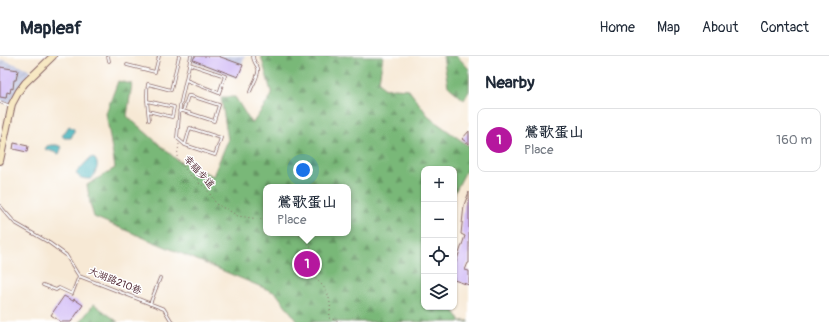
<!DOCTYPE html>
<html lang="en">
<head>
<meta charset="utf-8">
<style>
	body { margin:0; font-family:Pangolin,"LXGW WenKai TC",sans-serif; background:#f2f2f3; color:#1f2937 }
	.controls { position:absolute; right:12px; bottom:12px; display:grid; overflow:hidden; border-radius:8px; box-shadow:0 1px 3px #0004 }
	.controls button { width:36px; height:36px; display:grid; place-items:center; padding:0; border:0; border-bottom:1px solid #e0e1e3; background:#fff; color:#1f2937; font:20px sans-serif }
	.you { position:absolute; left:303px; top:114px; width:14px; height:14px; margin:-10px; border:3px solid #fff; border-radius:50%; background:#1a73e8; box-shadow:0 0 0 6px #1a73e833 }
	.badge { display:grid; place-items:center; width:26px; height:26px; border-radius:50%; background:#b5179e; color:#fff; font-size:13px; font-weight:700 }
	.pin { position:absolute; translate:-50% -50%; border:2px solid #fff; box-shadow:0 1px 4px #0006 }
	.popup { position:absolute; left:263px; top:128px; width:88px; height:52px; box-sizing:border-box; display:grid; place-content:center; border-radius:8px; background:#fff; filter:drop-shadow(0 1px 3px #0005); font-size:13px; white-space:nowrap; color:#747a83 }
	.popup b { font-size:15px; color:#1f2937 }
	.popup::after { content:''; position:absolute; left:50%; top:100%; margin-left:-8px; border:8px solid transparent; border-top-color:#fff }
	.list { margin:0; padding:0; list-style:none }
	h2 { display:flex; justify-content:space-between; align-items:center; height:52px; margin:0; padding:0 16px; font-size:17px }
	h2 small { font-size:13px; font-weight:400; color:#747a83 }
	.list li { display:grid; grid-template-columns:26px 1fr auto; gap:12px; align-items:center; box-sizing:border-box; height:64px; margin:0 8px 8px; padding:0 8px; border:1px solid #e0e1e3; border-radius:8px }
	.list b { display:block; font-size:15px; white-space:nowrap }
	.list p { margin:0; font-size:13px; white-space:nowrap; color:#747a83 }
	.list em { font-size:13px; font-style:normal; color:#747a83 }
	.icon { flex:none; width:22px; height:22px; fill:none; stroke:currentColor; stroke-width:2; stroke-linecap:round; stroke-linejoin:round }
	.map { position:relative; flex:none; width:469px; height:266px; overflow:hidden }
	header { display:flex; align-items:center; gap:24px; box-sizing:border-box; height:56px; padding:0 20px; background:#fff; border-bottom:1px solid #e0e1e3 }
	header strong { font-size:19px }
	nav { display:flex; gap:22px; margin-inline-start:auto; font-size:14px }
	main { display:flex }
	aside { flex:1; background:#fff }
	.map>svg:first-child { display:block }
	.industrial { fill:url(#industrial-furrows) }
	.forest { fill:url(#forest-firs); stroke:#626c52; fill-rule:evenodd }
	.water { fill:#3fb0b8; stroke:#446872 }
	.building { fill:#ccb3f4 }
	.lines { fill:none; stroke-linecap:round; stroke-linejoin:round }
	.lane-casing { stroke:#876666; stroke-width:3.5 }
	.secondary-casing { stroke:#876666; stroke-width:8 }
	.path { stroke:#876666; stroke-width:1; stroke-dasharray:1 3; stroke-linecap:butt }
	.lane { stroke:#fff; stroke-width:2 }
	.secondary { stroke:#f7e8c3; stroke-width:6 }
	.labels { text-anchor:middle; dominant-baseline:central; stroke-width:3; stroke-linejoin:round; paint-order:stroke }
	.street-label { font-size:10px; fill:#4a1f2b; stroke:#fff }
</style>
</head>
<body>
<header>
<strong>Mapleaf</strong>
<nav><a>Home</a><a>Map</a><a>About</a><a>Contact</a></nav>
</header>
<main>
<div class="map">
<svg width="469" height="266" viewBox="0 0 469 266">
	<defs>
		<pattern id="industrial-furrows" width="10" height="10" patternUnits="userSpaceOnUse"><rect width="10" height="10" fill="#bdc3de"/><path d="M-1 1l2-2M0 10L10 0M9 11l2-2" fill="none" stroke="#a4a7bf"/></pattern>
		<pattern id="forest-firs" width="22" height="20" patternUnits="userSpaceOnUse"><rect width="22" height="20" fill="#79b878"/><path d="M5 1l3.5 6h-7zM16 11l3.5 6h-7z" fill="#659563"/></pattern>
	</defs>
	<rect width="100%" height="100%" fill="#fff"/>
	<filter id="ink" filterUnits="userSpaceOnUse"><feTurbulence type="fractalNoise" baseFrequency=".025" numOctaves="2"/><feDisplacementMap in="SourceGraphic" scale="8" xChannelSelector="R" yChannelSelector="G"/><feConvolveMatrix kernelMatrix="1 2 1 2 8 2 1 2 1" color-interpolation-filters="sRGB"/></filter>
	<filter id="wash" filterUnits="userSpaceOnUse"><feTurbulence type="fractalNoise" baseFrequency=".012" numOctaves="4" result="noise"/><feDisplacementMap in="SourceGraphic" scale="16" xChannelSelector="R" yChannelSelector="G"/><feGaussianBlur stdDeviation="0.9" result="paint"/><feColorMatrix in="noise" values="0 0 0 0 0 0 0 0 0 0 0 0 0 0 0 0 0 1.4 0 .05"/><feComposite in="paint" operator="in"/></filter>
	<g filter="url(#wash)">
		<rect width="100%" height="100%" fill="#f7e9d5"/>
		<path class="industrial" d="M190,0h55l-8,22 -48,-18z
			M0,4h4l24,9 2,4 -21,31 -9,-3z"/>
		<path class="forest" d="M261,0h122l-4,25 5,8 11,-1 13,1 22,29 39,28v19l-15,29v-25h-30v138h27l10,14h8v1h-171l-22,-29 -182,-76 -4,-14 -3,-18 28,-17 -9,-55 12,-32 14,3 -5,32 50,44 36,16 15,-36 -7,-43h14l17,27 20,-29zM266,131h82v46h-82z
			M443,0h14l12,13v22l-5,9 -16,-14z
			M94,248l24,18h-38z"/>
		<path class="water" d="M69,70l5,3v3l-3,6h-7l-2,-2z
			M51,89h6l5,2 -3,7 -14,-5 2,-3z
			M93,101c8,7 3,15 -2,22 -6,0 -12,0 -15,-6l13,-14z"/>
		<g id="blocks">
			<path class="building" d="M195,0h23l25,9 -5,12 -45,-17z
				M0,11l18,3 -2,10h-2l-1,9 -2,-1 -1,5 -3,-1 -1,6 -6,-1z
				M469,75v13l-7,-5z
				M14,87l14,3 -1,6 -14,-3z
				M469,136v71h-1l-3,7 4,1v14l-15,-5v-12l11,-32 -4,-2 3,-29z
				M64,240l9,5 1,-2 9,6 -12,17h-10l-10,-7z"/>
		</g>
	</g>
	<g filter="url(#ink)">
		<use href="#blocks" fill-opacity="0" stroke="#876666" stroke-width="1"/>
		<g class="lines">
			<defs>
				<path id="lane" d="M108,0l1,5
					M127,9l28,7 4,-16
					M186,24l33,13 6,-17 -36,-12
					M250,36c2,-7 10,-17 8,-24 -2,-4 -5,-7 -5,-12
					M147,45l27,6 -2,10 -24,-6c-1,-10 -2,-18 0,-27l23,6 8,-34
					M0,46l10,4
					M148,55l1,9
					M179,55h4l31,10 5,-16 -28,-9h-3l-5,15
					M185,89l5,-17 31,10 -6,17 -30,-10 -8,-7 3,-32 11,-50
					M0,150l15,17 33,19 18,13 11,18 2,3 85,33 8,13
					M43,229l13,5 3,-2 13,6 7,-18
					M150,248l10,-26"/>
				<path id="secondary" d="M0,105l12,-57 7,-13 6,-8 28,-27"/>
			</defs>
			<use href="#lane" class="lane-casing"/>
			<use href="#secondary" class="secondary-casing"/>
			<path class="path" d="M179,88l-2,13 1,3 13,16 6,3 2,4 7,5 11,17h2l3,3h3l13,8 28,4
				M296,177l15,13c-2,7 -6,14 -4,21 3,7 9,12 14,17 9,9 11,23 8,34l13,4"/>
			<use href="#lane" class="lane"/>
			<use href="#secondary" class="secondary"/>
		</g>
	</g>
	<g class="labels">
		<g class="street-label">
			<text transform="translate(199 116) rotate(48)">幸福步道</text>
			<text transform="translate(115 225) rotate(22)">大湖路210巷</text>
		</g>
	</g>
</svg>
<div class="controls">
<button>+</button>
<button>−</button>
<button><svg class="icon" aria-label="locate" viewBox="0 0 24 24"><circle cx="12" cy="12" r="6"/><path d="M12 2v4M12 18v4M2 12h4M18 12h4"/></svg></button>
<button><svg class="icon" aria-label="layers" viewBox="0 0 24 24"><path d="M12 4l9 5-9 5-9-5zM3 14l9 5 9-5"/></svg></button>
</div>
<div class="you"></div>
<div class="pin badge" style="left:307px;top:208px">1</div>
<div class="popup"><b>鶯歌蛋山</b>Place</div>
</div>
<aside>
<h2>Nearby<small></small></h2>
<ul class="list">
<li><span class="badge">1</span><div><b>鶯歌蛋山</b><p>Place</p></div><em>160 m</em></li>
</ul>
</aside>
</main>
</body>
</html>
